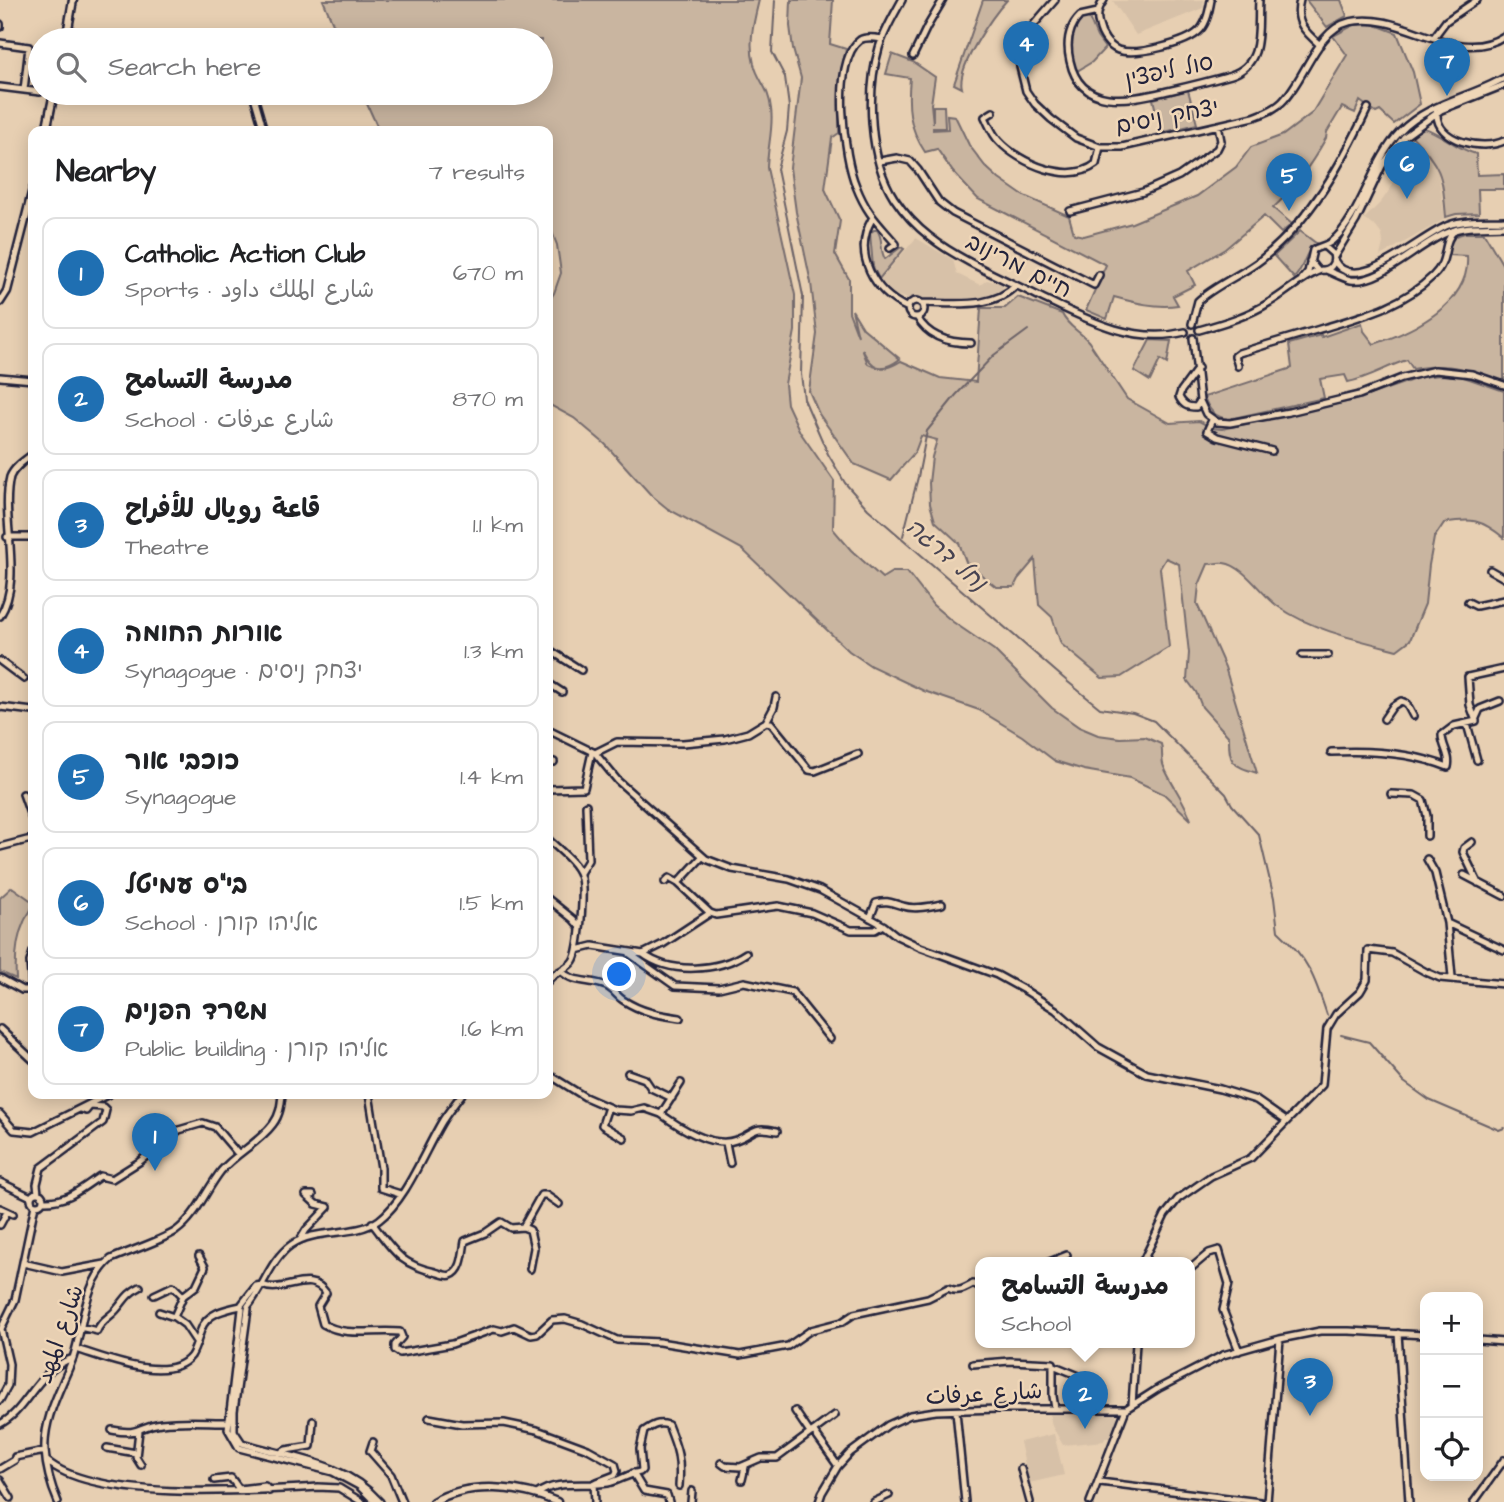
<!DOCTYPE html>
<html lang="en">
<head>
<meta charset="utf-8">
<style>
	body { margin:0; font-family:"Architects Daughter","Playpen Sans Arabic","Playpen Sans Hebrew",sans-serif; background:#f2f2f2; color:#202124 }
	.controls { position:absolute; right:21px; bottom:21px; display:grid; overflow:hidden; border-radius:14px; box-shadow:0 4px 18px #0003 }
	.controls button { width:63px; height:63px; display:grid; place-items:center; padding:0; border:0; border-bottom:2px solid #e0e0e0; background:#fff; color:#202124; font:35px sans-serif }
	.you { position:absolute; left:620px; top:975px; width:24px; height:24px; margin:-18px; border:5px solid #fff; border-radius:50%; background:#1a73e8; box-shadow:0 0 0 10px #1a73e833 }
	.badge { display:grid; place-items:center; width:46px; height:46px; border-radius:50%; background:#1f6fb2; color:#fff; font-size:23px; font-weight:700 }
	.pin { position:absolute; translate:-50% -58px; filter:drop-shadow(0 2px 4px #0008) }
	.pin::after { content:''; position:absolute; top:37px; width:24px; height:21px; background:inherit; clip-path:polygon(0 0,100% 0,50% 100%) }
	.popup { position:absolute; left:975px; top:1257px; width:220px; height:91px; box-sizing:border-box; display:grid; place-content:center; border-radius:14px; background:#fff; filter:drop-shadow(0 2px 5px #0005); font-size:23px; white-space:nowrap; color:#757577 }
	.popup b { font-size:26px; color:#202124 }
	.popup::after { content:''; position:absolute; left:50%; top:100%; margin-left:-14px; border:14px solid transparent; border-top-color:#fff }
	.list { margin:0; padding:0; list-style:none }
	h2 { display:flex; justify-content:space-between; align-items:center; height:91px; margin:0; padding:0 28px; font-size:30px }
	h2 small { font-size:23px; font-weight:400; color:#757577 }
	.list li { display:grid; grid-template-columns:46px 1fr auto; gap:21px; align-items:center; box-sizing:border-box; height:112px; margin:0 14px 14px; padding:0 14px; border:2px solid #e0e0e0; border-radius:14px }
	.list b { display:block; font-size:26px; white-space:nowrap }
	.list p { margin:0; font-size:23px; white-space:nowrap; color:#757577 }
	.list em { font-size:23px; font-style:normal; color:#757577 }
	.icon { flex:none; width:38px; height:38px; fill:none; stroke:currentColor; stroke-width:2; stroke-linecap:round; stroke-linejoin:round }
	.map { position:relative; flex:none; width:1504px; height:1502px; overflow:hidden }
	.search { position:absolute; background:#fff; box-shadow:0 4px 18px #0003; left:28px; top:28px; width:525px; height:77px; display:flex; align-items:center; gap:18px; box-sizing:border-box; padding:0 24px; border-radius:38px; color:#757577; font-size:26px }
	.panel { position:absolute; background:#fff; box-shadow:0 4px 18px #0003; left:28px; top:126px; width:525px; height:973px; border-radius:14px }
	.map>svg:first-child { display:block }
	.built { fill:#d7c1a8 }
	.green { fill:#c9b5a0; stroke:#766c6e; stroke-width:2 }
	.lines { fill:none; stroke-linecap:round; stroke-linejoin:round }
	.stream { stroke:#6c6368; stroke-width:2 }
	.minor-casing { stroke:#22223b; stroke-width:10 }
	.major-casing { stroke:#22223b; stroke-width:11 }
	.minor { stroke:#efd6b7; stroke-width:5 }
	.major { stroke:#efd6b7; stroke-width:6 }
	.labels { text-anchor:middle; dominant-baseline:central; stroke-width:5; stroke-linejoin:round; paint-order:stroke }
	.street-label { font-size:23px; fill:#22223b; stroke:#efd6b7 }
	.water-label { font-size:24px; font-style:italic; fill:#474352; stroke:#efd6b7 }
</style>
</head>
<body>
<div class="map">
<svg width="1504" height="1502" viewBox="0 0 1504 1502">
	<rect width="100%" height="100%" fill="#e7cfb2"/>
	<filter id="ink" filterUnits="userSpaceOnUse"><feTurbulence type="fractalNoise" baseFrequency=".0143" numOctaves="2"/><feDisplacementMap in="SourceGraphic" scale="14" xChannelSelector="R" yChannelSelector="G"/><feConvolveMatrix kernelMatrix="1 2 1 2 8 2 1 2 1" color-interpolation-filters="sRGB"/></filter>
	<g filter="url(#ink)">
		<path class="built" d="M1204,0l-1,8 -67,27 -23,-34z
			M1411,139l18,19 9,14 7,47 -65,37 3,-13 -1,-8 -6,-8 -12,-8 17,-17 12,-17 -2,-18z
			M916,238l37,22 4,14 23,11 7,-5 15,4 1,6 -5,4 -11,4h-81l-11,-3 -15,-15z
			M1049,1412h65l5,8 -7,18h-7l-1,3 -41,4 -11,-19z
			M1054,1434l10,41 -35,8 -9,-41z"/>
		<path class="green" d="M323,0h436c-5,21 -11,42 -5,64 4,17 15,23 17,45 3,18 -4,40 -4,59l28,127v36l-10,53 2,20 13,28 34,49 -1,48 18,21 31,28 10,-6h15l26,33 20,17 41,28 58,58 27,19 19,8 22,3 25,-1 16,7c2,8 0,17 3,23 8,19 21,34 27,53l-27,-26 -34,-16 -46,-8 -29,-9 -33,-25 -43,-26 -55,-19 -53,-25 -22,-15 -107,-102 -74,-40 -17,-14 -46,-51 -31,-26 -26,-14v-102l6,-9 7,-20 -4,-28 -9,-23v-91h-164l-7,-5 -15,-33h179v-53h-201z
			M791,0h42l-3,44 16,5 -6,30 -1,54 -7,5 -7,51 15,32 -5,33 14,25v33l9,24 -6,-26 11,18 37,31c-19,14 -28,10 -38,-10l6,15c14,6 20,5 33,-3l39,17 36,4 5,-74h24l13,-11 44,17c6,13 18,17 27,28l38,57 43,24 29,-2 13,7 10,1 133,-29 66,-23 19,-2 21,1 43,15v147c-23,-19 -32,-20 -60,-15l-10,15 -5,27 -4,39 -15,36 -13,10c-39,-10 -85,-20 -118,-43 -17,-11 -34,-41 -55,-44 -5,-1 -11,1 -16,1l-9,21 -2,19 28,63 32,106c-25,-8 -28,-9 -28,-36l-27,-30 -6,-15 -9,-12 2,-27 -10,-89 -13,-6 -6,10 9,79 -48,30 -19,1 -41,-34 -9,-27 -13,-12 -4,-46 -17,20 -4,8h-18l-30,-25 -7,-19 -24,-22 -5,-17 -1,-21 3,-26 5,-17 -16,-4 -6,16 -24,28 -37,-16 -35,-50 -10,-23 8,-57 -6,-51 -15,-71 -6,-44 11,-90 -8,-29 -3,-23z
			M983,0h24c-14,15 -51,68 -45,88l-8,-4z
			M1306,0h35l6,16 -20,11z
			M1083,18h6l8,19 8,11 -13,14 -15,9c-8,-18 -8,-39 6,-53z
			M1373,24l24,9 16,39 7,32 -26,20 -14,-13 -4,2 -16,-12 -5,12 -13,-6 -15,25 -1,6c-14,25 -31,50 -53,70l19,16 -11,9 -17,-17 -39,33 -37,22 7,14 -22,11 5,9c-22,3 -42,-2 -64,-8l-7,22 -21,-9 20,-45 -128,-66 -25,-27 -16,-23 -12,3c-16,-24 -18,-45 -15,-74l-24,-4 6,-20 21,8 22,15 -4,27 2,19v-17h11l1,22h-12v2l15,-1 -1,-14 8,1 14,29 16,21 14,13 23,16 47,21 5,18 10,2 48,-13 65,-27 39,-29 15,-20 32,-12 29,-22 35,-58 -14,-19 21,-11z
			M1188,90l9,34 -36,9 -8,-34z
			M1424,128c19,6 32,21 52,26l1,21 27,-1v15h-26l1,24 -23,1 -10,3c-4,-44 -4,-49 -35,-82z
			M874,230h3c7,9 2,19 8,29l16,-12 3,2 -25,30 -6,-12 -3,-34z
			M1300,231l17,13c-14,8 -12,24 -23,34l-20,-22z
			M1465,233h19l20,34v115c-37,-13 -51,-20 -91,-13l-6,-9c-20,6 -38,18 -59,22l-3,-7 -25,4 4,19 -95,21c-15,-2 -20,-9 -25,-22l88,-29 -3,-24 32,-9 1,2 40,-14 2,8 10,13c37,-12 97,-40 93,-88l-18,-1 -1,-14 7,-5z
			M1150,340l21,1 -4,23 -7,-4 -10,21 -16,-10z
			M12,887l21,15c0,9 -6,12 -9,20 -8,17 -9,39 -8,57l-16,-7v-74z"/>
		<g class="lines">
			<path class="stream" d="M775,0l-3,52 13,25 4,30 -2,24 -10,38 26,127 -2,78 3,25 24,55 17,29 23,26 200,173 32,26 33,5 21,8 72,73 6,11 27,30 15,63 4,33c30,27 37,47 49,84
				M903,536l15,-59 9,-46 29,-36 38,-40 34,-25
				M1341,1035l28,7 35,40 25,18 70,30 5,-2"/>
			<defs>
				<path id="minor" d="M902,0c-8,15 -18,31 -23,48 -13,44 -10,111 15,150 10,15 23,29 36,39 27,22 76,43 108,59 46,22 94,49 147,36
					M1055,0l-32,37 -4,14 1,16 6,24 9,13 16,15 25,19 24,9h22l132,-30c10,-4 20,-7 28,-15 23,-22 34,-72 67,-80 53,-13 106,46 155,14
					M1104,0c-6,8 -8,16 -5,25 2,10 9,21 19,25 17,6 69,-6 82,-20 7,-8 9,-19 11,-30
					M1300,0c-6,22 5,32 20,45
					M1098,12l-18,4c-12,12 -14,28 -10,45 11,51 62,38 98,30 22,-5 42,-10 63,-16 34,-11 26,-47 28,-75
					M0,27v-3
					M1434,37l12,-16 31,-21
					M882,39c-6,-1 -16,-3 -22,1 -29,21 -16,118 -4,146 11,28 21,36 40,58l-6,4
					M0,43l29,4 -5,43
					M913,56l14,-29 16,-27
					M0,87l40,5
					M253,93l11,38
					M993,112l-8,5c4,8 7,17 14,24 20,22 70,44 97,23l4,-17
					M1437,112c-2,30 46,39 67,29
					M880,161l17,-3 13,3 8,9 21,32 14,11 141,72 5,-10
					M1070,211l73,-19 36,-16 38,-27 4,-8 -3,-16
					M872,219c-20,35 2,74 36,89
					M1334,257l22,-36 26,-55 22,-29 37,-27 63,-25
					M1334,260c21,39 88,-26 115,-35 17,-6 37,-4 55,-5
					M1310,261l7,9c12,2 19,-5 16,-16l-9,-8
					M1326,270c8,3 16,8 25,10 31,4 69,-38 98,-48 17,-7 37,-5 55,-6
					M1302,279l6,-7 5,-22c6,-4 14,-4 19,-9 28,-22 40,-80 68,-109 29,-30 69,-34 104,-54
					M908 309a8 8 0 1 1 16 0a8 8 0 1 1-16 0Z
					M921,303c32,0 72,7 95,-18
					M917,317c11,20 32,26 54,26
					M1192,324l6,-23c19,-17 44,-26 64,-42 49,-40 79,-94 106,-151
					M1199,330c25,-7 49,-14 71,-28 17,-10 32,-25 51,-32
					M1193,338l7,63 6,13 11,8 13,1 59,-11 70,-17 43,-17 33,-8 37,4 32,11
					M1238,366l-3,-10 4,-3c30,-9 59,-18 88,-26 39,-12 76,-22 106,-51 17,-16 8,-33 22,-46
					M1198,368l-17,23 -2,6c4,8 8,10 17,10l4,-6
					M0,377l33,3
					M1212,420l-5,11 10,6 55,14
					M7,537h26
					M1490,570l14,8
					M1468,602l8,4 28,-6
					M0,616c24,-38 0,-97 10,-139 4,-10 15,-17 23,-23
					M548,649l33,21
					M1302,655h26
					M0,661l24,18
					M548,683l14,9
					M0,707l33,4
					M1476,718l4,-9 20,-8
					M1384,719l9,-13 8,-5 5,2 7,13
					M1476,721l-6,-16 -2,-28 36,-8
					M766,722l5,1 38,47 6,1 43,-17
					M1467,724l10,36
					M548,730l47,23 23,28 88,78 26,10 57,10 31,11 63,35 14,11 23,11 77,28 29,16 30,19 42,37 49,27 73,15 36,11 30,21
					M1331,752c40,-2 80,0 117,15 3,-12 -6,-20 -6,-32l12,-9 22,-5
					M595,753l22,-11 66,1 42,-4 23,-6 18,-11 8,-15 2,-10
					M548,761l6,1
					M548,789l36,-1 8,-36
					M23,794l10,28
					M1391,794l23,1 9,5 4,16v20
					M548,839c10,10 28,23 32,36 5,13 0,76 -7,86 -7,10 -19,10 -25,20
					M1472,842l-8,6 -1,4 15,31
					M0,847l27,-7h6
					M1427,859l8,14 12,50
					M580,873l8,-13 -2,-55
					M1464,875l40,21
					M665,882l4,-4 9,5 32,30
					M678,883l24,-26
					M548,899l25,20 6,7
					M870,918l6,-15c13,-3 15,0 27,3 12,4 27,0 39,-2
					M577,950l16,-4 50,8 20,-10 47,-31 6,2 62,-9 34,7 39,17h24l8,-5
					M630,954l45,32 44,2 25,-6 48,10 38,47
					M643,954c28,21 76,17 103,-1
					M561,971c13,13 30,8 45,15 7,3 11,10 17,14 18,12 36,15 57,18
					M1452,977l-5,-54 57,27
					M0,978l22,12h11
					M32,990l-2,-28 3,-10
					M0,1029l33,31
					M628,1073l17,6 6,9 21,10
					M548,1074l37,23 30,13 16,1 13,-3 17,6 20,-31
					M369,1094l12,74v20l19,6
					M608,1107l-6,18 22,13
					M0,1114l14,16 19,2 76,-38
					M661,1114c18,13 52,35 75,26 20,-7 15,-15 41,-9
					M726,1143l4,20
					M0,1182l31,15
					M38,1193l-1,-9 4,-16 62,-46 3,-12 -3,-3 -13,-1 -4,5 -5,-2
					M31 1199a6 6 0 1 1 12 0a6 6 0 1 1-12 0Z
					M43,1201c24,1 38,-12 57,-25l12,3 27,-17 40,-32 24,-7 12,4 23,27
					M0,1208l13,6
					M372,1223c22,28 27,41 63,49 4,1 12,5 16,3 12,-4 12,-24 14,-34l20,-8 16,-11 10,6 12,-1 7,3 4,18 -4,21
					M0,1225l7,-13
					M523,1227l18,-32h5l13,9
					M300,1240l6,-10 22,-23 -12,-3 -10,-9h7
					M23,1263l39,9 43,-8
					M1047,1263l20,-8
					M1142,1263l23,-48 13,-16 33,-23 40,-18 71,-73 5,-56 9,-15 24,-22 7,-12 1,-30 24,3 34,19 14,6 64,6
					M1190,1269l19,-16 10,-3 10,34 -6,26 16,41
					M154,1295l19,-9 10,10
					M242,1304l14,-18 6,-1c21,10 48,-16 64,8l-8,13 5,18c24,14 51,5 77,8l2,5 -7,8v5l5,3 52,-9 42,-15 8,2 12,-4 17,8 6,-1 15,-14 13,-1 17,5 35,16 42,2 81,13 48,-9 23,-16 31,-8 12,-8 74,-16 20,-10c10,5 16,1 25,-4l7,2
					M248,1306c15,-18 23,-47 43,-61 26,-18 63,-7 88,-25 28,-21 46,-71 64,-100 6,-9 13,-18 19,-26
					M242,1309l-14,120 11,19 94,24 26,14 16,16
					M248,1309l-14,102v20l8,12c49,15 102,18 138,59
					M159,1312l15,5
					M80,1327l17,4c4,-11 12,-13 19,-21 9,-10 10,-16 24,-23
					M1398,1333l11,169
					M1478,1340l26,2
					M197,1343l-12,-18 -11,-8 9,-21 13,-10 9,-19 -6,-11
					M76,1349c28,8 92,36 115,7 5,-8 7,-18 10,-26 5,-17 25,-21 40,-24
					M973,1364l37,-3 43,2v33l2,12
					M1055,1366l34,14
					M0,1400l8,-15 1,-21 -8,-35 14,-29 20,-95
					M1132,1405l4,-62
					M795,1411l15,22
					M956,1411l9,91
					M429,1418l33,6 42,-1 33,7 51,19 27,15 2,7 -2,4 -18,7
					M0,1424c28,-14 35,-53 73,-66
					M112,1430c29,6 25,-4 49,-7 22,-3 45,-1 68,-1
					M139,1431l-3,26 5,8
					M813,1431l25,35
					M373,1442l-3,9 21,24 11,27
					M107,1448l29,5
					M279,1454l7,-4 25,-4 2,-25
					M47,1461c48,41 204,30 271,26l21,1 23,14
					M721,1463l4,3 15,1 21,-9h16l58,-43
					M0,1469l15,-9v-3l30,-6
					M1021,1469l9,33
					M633,1473l11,18 23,4 2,7
					M0,1480l11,18
					M214,1480l17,-2 8,11 26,-3 4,5
					M742,1480l3,-13
					M1100,1482l160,20
					M594,1483l1,19
					M537,1494c20,-15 48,-7 71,-11 11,-2 20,-9 32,-11l2,-2 -2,-21 4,-18c9,-6 14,-9 24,-6 10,25 13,34 11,61
					M58,1502c-7,-16 -12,-34 -13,-52 -2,-32 17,-63 28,-92 11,-32 10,-75 38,-99 18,-8 50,-18 65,-28 20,-14 30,-41 45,-60 15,-18 38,-28 52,-47 7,-9 8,-19 9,-30
					M691,1502l1,-11
					M819,1502l3,-9 16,-27 12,-13 38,-28 22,-10 26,-4 62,-2h128l33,-21 64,-33 57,-16 40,-8h29l76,4
					M874,1502l15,-7
					M1090,1502l36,-93
					M1267,1502l13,-163
					M1474,1502l30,-42"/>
				<path id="major" d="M66,40l7,-40
					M46,131l8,-38
					M0,302l7,-11 26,-102
					M433,1502c36,-21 87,-16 124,0"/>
			</defs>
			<use href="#minor" class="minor-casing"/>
			<use href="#major" class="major-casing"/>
			<use href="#minor" class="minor"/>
			<use href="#major" class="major"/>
		</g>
	</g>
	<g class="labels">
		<g class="street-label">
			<text transform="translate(1169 71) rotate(-12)">סול ליפצין</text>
			<text transform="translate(1167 117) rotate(-11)">יצחק ניסים</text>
			<text transform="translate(1019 266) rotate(27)">חיים מרינוב</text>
			<text transform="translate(60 1334) rotate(-71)">شارع المهد</text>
			<text transform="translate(984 1394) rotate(-3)">شارع عرفات</text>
		</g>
		<g class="water-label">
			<text transform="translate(946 555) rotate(41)">נחל דרגה</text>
		</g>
	</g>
</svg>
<div class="controls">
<button>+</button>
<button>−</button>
<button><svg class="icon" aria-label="locate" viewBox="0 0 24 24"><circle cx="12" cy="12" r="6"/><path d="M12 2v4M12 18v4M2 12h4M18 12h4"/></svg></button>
</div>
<div class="you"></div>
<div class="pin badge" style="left:155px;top:1171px">1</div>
<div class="pin badge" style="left:1085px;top:1429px">2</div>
<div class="popup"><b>مدرسة التسامح</b>School</div>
<div class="pin badge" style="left:1310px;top:1416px">3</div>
<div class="pin badge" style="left:1026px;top:79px">4</div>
<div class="pin badge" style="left:1289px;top:211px">5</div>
<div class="pin badge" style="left:1407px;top:199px">6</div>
<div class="pin badge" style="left:1447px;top:96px">7</div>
<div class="search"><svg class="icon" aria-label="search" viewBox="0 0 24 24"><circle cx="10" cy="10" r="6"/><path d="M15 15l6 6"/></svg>Search here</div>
<section class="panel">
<h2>Nearby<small>7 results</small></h2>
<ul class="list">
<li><span class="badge">1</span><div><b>Catholic Action Club</b><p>Sports · شارع الملك داود</p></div><em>670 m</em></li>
<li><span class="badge">2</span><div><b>مدرسة التسامح</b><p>School · شارع عرفات</p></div><em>870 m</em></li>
<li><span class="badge">3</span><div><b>قاعة رويال للأفراح</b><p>Theatre</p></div><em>1.1 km</em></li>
<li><span class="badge">4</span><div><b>אורות החומה</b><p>Synagogue · יצחק ניסים</p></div><em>1.3 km</em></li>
<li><span class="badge">5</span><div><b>כוכבי אור</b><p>Synagogue</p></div><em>1.4 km</em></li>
<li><span class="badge">6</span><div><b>בי&quot;ס עמיטל</b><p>School · אליהו קורן</p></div><em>1.5 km</em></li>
<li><span class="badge">7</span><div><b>משרד הפנים</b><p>Public building · אליהו קורן</p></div><em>1.6 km</em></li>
</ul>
</section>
</div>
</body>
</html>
